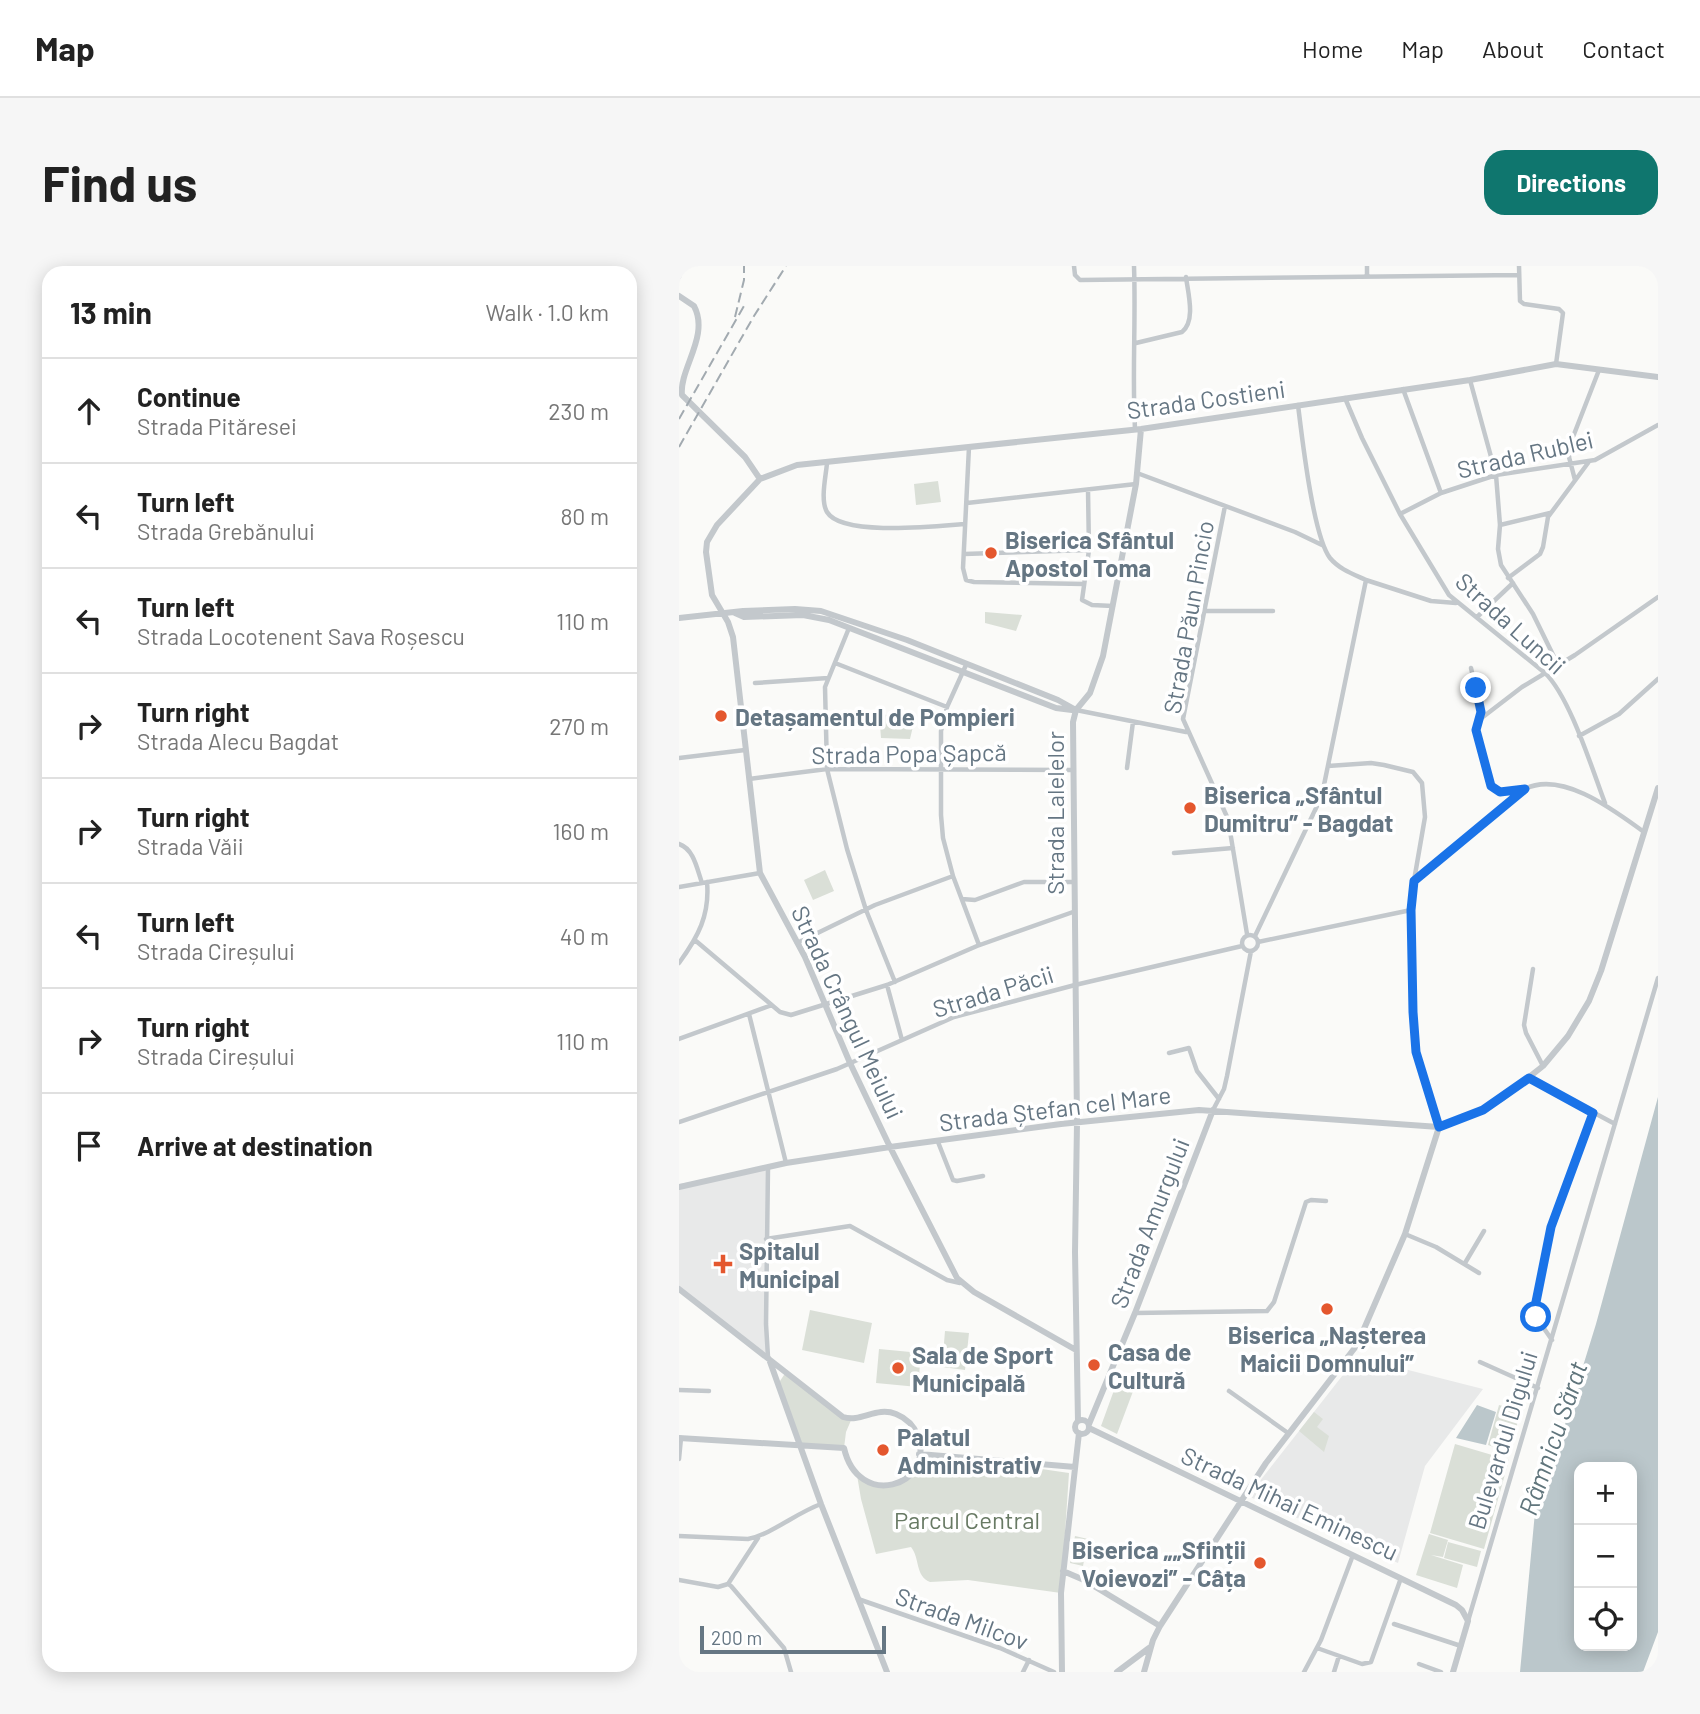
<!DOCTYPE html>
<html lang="en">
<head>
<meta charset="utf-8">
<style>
	body { margin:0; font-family:Barlow,sans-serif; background:#f6f6f6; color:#222 }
	.controls { position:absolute; right:21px; bottom:21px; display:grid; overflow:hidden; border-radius:14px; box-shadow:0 4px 18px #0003 }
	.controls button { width:63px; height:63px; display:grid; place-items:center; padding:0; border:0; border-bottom:2px solid #e0e0e0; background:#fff; color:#222; font:35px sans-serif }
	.scale { position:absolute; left:21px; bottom:18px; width:186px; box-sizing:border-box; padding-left:7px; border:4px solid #657683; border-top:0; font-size:19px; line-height:24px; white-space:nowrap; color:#657683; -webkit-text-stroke:5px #fff; paint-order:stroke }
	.stop { position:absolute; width:21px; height:21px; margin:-16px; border:5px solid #1a73e8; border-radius:50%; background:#fff }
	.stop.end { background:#1a73e8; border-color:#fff; box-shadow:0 2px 7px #0008 }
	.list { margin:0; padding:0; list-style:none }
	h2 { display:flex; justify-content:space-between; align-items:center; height:91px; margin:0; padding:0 28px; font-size:30px }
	h2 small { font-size:23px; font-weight:400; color:#767676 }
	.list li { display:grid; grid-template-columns:46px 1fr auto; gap:21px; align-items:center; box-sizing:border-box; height:105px; padding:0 28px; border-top:2px solid #e0e0e0 }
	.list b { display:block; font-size:26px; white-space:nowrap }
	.list p { margin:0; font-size:23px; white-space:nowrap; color:#767676 }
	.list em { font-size:23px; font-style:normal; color:#767676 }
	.icon { flex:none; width:38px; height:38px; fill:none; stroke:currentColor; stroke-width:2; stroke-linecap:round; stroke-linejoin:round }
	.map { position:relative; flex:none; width:979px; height:1406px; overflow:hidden; border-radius:21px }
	header { display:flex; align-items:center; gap:42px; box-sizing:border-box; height:98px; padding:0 35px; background:#fff; border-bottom:2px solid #e0e0e0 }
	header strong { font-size:33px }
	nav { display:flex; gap:38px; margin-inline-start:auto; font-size:24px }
	.intro { display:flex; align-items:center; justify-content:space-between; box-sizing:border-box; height:168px; padding:0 42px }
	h1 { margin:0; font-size:49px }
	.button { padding:18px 32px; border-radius:21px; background:#0f766e; color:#fff; font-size:24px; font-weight:700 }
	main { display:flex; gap:42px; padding:0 42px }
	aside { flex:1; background:#fff; border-radius:21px; box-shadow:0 4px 18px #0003 }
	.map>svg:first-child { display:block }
	.built { fill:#e8e9e9 }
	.green { fill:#dadfd7 }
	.water { fill:#bbc7cb; fill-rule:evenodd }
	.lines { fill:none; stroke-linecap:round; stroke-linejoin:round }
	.minor { stroke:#c3c8cc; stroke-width:4.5 }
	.tertiary { stroke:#c3c8cc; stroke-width:6 }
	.rail { stroke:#a2aab0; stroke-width:2; stroke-dasharray:10 5; stroke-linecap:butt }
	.route { stroke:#1a73e8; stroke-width:9 }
	.poi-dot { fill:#e4572e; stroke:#fff; stroke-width:2.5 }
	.labels { text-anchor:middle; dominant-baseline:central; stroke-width:7; stroke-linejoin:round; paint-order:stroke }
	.street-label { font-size:24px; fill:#657683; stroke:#fff }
	.poi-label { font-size:24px; font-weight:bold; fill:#657683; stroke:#fff; text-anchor:start }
	.park-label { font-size:24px; fill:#687a64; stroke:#fff }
	.water-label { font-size:26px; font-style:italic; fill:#60757c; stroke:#fff }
</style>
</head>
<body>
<header>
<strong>Map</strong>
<nav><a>Home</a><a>Map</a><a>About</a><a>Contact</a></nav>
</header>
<div class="intro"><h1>Find us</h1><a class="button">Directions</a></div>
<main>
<aside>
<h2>13 min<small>Walk · 1.0 km</small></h2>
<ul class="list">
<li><svg class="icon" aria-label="ahead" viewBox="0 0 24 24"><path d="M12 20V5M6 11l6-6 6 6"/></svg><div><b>Continue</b><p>Strada Pităresei</p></div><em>230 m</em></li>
<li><svg class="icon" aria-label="left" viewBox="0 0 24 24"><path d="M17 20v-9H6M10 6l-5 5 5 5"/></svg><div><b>Turn left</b><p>Strada Grebănului</p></div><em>80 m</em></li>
<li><svg class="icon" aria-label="left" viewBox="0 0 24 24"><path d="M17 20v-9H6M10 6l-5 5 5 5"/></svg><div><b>Turn left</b><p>Strada Locotenent Sava Roșescu</p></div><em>110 m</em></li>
<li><svg class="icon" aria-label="right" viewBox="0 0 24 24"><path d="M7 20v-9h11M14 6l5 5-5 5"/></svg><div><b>Turn right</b><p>Strada Alecu Bagdat</p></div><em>270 m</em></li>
<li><svg class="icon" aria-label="right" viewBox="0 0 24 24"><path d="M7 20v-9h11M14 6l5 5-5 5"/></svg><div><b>Turn right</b><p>Strada Văii</p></div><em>160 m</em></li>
<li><svg class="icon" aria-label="left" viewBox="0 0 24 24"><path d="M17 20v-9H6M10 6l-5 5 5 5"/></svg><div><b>Turn left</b><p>Strada Cireșului</p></div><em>40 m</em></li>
<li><svg class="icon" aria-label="right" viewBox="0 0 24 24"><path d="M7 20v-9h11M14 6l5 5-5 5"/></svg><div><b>Turn right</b><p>Strada Cireșului</p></div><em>110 m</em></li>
<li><svg class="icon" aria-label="arrive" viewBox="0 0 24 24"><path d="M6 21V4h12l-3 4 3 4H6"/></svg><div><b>Arrive at destination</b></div></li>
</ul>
</aside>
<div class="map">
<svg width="979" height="1406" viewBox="0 0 979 1406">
	<rect width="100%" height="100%" fill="#fafaf8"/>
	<path class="built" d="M89,902l-2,71 2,118 -89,-68v-105z
		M678,1091l126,32 -58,77 -27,97 -150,-67z"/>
	<path class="green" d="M259,215l3,21 -25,3 -2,-21z
		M306,346l37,3 -6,16 -31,-8z
		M200,447l35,9 -4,17 -29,-1z
		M146,604l9,21 -21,9 -9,-20z
		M131,1044l62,13 -8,40 -62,-13z
		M266,1065l24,2 -4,37 -23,-3z
		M200,1083l42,4 -3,34 -42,-4z
		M107,1106l57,45 9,1 -6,14 -2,16 -45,-3 -21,-61z
		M438,1116l18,4 -18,48 -16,-8z
		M820,1139l22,6 -12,41 -21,-7z
		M635,1146l9,7 -6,8 12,9 -5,16 -25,-21z
		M776,1178l54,16 -25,89 -54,-16z
		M240,1188l28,1 122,18 -8,120 -93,-13 -38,2c-15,-6 -10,-24 -19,-35l-35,7 -15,-55 -4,-24 23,12 28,-11z
		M750,1268l19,6 -5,17 -12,-2 32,10 -6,23 -41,-13z
		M396,1270l13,3 -5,27 -13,-3z
		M769,1276l33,9 -4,16 -33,-9z"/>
	<path class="water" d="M979,831v535l-15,40h-123l15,-160 15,-39 46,-149zM953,1201v179h-53v-179z
		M798,1139l19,7 -10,33 -30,-7z"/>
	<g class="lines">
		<path class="minor" d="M395,0l1,9 5,5 438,-5
			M455,0c2,55 -2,109 1,163
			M840,0l1,35 4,3 35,5 4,4 -7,51
			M688,10v-10
			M0,11l4,-11
			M457,77l46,-11c14,-11 6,-39 4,-55
			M791,114l26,95 4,50 -2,24 3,16 32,49 25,51
			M724,123l38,104
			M666,132l17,40 38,76 49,81 96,78c25,24 47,96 60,130
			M290,181l-6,121 3,12 8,2 110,2
			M148,197c-1,13 -7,37 0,49 15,25 111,14 138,12
			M458,207l158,59 27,13
			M896,214l-6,-23 2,-15 28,-72
			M409,224l1,60 -7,50 10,5 21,1
			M288,237l169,-19
			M546,240l-42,213 45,100 19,115
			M721,248l41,-21 55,-18 99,-15 63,-35
			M821,259l50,-12
			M285,288l125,-4
			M829,312l32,-24 3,-7 5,-30 40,-54
			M687,314l65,21 25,2
			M525,345h69
			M798,351l36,-34
			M170,362l-24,59 2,82 20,80 19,61 29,72
			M156,397l112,44
			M287,399l-19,42 -6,24v84l2,23 10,38 26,69
			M792,402l10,44 -4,18 14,56c7,10 22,4 33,3
			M76,417l73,-5
			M397,444l110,22
			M800,454l43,-33 53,-32 83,-58
			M900,470l40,-22 39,-35
			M0,492l66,-8
			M649,500l43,-3 13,2 29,7 9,11 3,34 -14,81 2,114 4,46 22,69
			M448,502l6,-46
			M70,513l78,-10 245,1
			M0,578c15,5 18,25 23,39
			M495,587l59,-5
			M736,614l110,-91c37,-19 90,22 119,43
			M0,621l81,-14
			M283,633l13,1 49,-18h49
			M563 677a8 8 0 1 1 16 0a8 8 0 1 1-16 0Z
			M576,670l62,-130 7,-21 42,-205c-13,-6 -27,-11 -36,-22 -17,-22 -28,-121 -32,-153
			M17,675l84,71 11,3 96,-30 90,-39 96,-34
			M579,676l153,-32
			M118,677l78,-38 78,-29
			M0,697c19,-26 31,-48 28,-81
			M854,703l-9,56 2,8 17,33
			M208,719l15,55
			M70,748l37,149
			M0,773l93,-34
			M490,787l20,-5 8,23 22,28
			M850,812l86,46
			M534,844l11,-21 3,-13 24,-125
			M0,856l158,-53 117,-52 121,-32 167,-39
			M259,876l15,38 4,1 26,-5
			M726,968l31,13 43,26
			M87,973l84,-13 97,54 13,3
			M786,997l19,-32
			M456,1047l132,-2 7,-9 32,-100 5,-2 15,1
			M873,1074l-16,-23 1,-22 16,-76 40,-106
			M89,1091l-2,-33 2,-156
			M801,1096l58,26
			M0,1124l30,1
			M550,1125l59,42
			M0,1193l2,-21
			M0,1270l69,3c24,-5 48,-26 73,-35
			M0,1314l39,7 10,-3 3,2 53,62 7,24
			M49,1318l30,-46
			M179,1333l142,49 54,24
			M789,1355l190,-643
			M715,1358l67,22
			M638,1382l45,16 9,-2 30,-84
			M740,1398l22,8
			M344,1406l6,-12
			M625,1406l17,-32 32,-85
			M655,1406l5,-16"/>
		<path class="tertiary" d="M0,30l15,10c16,30 -15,63 -12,89l63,62 15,22
			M56,347l9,4 59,-2 26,5 227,88 16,2
			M0,352l64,-7 52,-2 26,2 86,29 151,60 18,10
			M0,921l107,-24 104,-16 171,-23 138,-14 240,17 44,-17 20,-12 40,-32 25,-30 21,-35 12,-30 57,-183
			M0,1023l164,128c18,6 33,-11 53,-3 10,4 18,12 22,22 17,51 -60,74 -74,12l-165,-10
			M397,1084l-102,-58 -17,-14 -67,-131 -40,-84 -45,-106 -45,-84 -27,-236 -5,-15 -16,-27 -6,-43 1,-10 10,-17 43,-46 37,-14 344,-36 329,-49 86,-16 102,13
			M90,1093l52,145 66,168
			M396 1161a7 7 0 1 1 14 0a7 7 0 1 1-14 0Z
			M399,1155l-3,-169 2,-129 -4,-401 3,-12 14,-17 13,-37 33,-172 5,-55
			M410,1158l46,-111 78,-203
			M410,1162l367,177 6,5 6,11 -15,51
			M240,1188l156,13
			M384,1305l21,9 76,46
			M383,1406l-1,-79 18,-160
			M438,1406l32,-24
			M465,1406l9,-32 7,-14 106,-163 91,-118 48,-111 34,-107"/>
		<path class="rail" d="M56,51l9,-37v-14
			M0,153l65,-113
			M0,181l75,-131 32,-50"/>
	</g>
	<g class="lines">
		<path class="route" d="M797,422l5,24 -5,18 15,56 9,6 25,-3 -111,92 -3,29 2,102 3,40 23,75 44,-17 46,-32 64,35 -42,114 -15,75v15"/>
	</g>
	<g class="poi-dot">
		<circle cx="312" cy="287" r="7"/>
		<circle cx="42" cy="450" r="7"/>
		<circle cx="511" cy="542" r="7"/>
		<path d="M40.5 987.5h7v7h7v7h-7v7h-7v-7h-7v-7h7z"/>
		<circle cx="648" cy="1043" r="7"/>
		<circle cx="415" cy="1099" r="7"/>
		<circle cx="219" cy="1102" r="7"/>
		<circle cx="204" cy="1184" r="7"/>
		<circle cx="581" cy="1297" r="7"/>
	</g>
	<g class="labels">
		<g class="street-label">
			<text transform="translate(527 133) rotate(-8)">Strada Costieni</text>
			<text transform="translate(846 188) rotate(-13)">Strada Rublei</text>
			<text transform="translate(509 351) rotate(-80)">Strada Păun Pincio</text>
			<text transform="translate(832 357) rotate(42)">Strada Luncii</text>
			<text transform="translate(230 487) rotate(-1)">Strada Popa Șapcă</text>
			<text transform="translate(375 547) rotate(-90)">Strada Lalelelor</text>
			<text transform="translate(314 725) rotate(-17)">Strada Păcii</text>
			<text transform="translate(169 746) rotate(65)">Strada Crângul Meiului</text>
			<text transform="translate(376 842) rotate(-7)">Strada Ștefan cel Mare</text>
			<text transform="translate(470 957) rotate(-69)">Strada Amurgului</text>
			<text transform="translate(823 1174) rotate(-73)">Bulevardul Digului</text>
			<text transform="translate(611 1237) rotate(25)">Strada Mihai Eminescu</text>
			<text transform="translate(283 1352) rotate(20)">Strada Milcov</text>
		</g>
		<g class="poi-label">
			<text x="326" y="273">Biserica Sfântul<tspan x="326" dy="28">Apostol Toma</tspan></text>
			<text x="56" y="450">Detașamentul de Pompieri</text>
			<text x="525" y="528">Biserica „Sfântul<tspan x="525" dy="28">Dumitru” - Bagdat</tspan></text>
			<text x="60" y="984">Spitalul<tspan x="60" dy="28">Municipal</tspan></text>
			<text x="648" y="1068" text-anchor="middle">Biserica „Nașterea<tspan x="648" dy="28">Maicii Domnului”</tspan></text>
			<text x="429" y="1085">Casa de<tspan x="429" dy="28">Cultură</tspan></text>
			<text x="233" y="1088">Sala de Sport<tspan x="233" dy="28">Municipală</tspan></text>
			<text x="218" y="1170">Palatul<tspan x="218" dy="28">Administrativ</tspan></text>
			<text x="567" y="1283" text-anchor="end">Biserica „„Sfinții<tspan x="567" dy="28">Voievozi” - Câța</tspan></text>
		</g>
		<g class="park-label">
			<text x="288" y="1253">Parcul Central</text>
		</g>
		<g class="water-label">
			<text transform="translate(873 1172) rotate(-71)">Râmnicu Sărat</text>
		</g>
	</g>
</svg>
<div class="controls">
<button>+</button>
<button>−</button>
<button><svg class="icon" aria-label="locate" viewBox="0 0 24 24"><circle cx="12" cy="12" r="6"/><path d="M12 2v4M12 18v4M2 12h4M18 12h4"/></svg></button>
</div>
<div class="scale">200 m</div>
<div class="stop" style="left:857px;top:1051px"></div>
<div class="stop end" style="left:797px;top:422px"></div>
</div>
</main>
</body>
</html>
